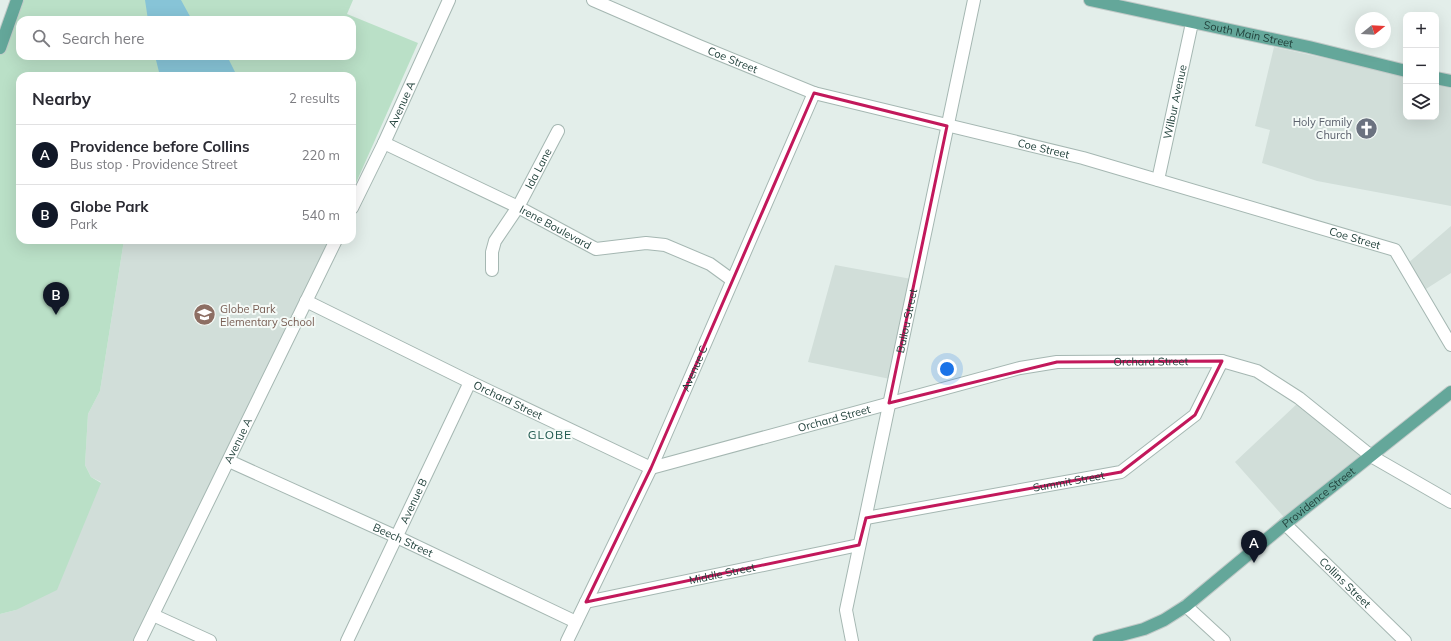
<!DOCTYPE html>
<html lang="en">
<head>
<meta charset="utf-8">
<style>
	body { margin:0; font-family:Mulish,sans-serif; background:#f7f7f7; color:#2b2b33 }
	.controls { position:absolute; right:12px; top:12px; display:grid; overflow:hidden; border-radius:8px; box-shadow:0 4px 16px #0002 }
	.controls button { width:36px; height:36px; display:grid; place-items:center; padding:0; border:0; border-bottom:1px solid #e1e1e2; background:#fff; color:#2b2b33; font:20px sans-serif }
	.compass { position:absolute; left:1355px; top:12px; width:36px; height:36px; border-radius:50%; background:#fff; box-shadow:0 4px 16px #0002; rotate:72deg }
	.you { position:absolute; left:947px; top:369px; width:14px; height:14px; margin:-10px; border:3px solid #fff; border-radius:50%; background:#1a73e8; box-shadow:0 0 0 6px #1a73e833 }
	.badge { display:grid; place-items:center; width:26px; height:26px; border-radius:50%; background:#111827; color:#fff; font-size:13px; font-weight:700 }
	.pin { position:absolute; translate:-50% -33px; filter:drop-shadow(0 1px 2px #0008) }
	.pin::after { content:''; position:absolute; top:21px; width:14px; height:12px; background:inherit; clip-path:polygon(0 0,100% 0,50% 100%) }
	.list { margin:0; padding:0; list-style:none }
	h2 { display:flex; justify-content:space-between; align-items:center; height:52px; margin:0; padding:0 16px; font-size:17px }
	h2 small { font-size:13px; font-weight:400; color:#7c7c81 }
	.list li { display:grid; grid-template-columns:26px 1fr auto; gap:12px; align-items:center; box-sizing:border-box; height:60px; padding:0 16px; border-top:1px solid #e1e1e2 }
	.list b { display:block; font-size:15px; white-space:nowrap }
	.list p { margin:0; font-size:13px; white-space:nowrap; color:#7c7c81 }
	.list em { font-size:13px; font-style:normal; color:#7c7c81 }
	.icon { flex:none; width:22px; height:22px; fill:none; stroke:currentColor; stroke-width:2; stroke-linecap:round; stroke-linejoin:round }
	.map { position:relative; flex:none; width:1451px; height:641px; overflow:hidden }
	.search { position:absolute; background:#fff; box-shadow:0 4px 16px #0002; left:16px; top:16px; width:340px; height:44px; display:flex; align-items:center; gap:10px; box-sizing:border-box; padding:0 14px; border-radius:12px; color:#7c7c81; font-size:15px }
	.panel { position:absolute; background:#fff; box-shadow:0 4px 16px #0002; left:16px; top:72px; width:340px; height:172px; border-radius:12px }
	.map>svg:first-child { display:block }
	.built { fill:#d1ded9 }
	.green { fill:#bae0c7; fill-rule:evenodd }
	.water { fill:#87c4d7 }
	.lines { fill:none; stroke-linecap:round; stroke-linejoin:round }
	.minor-casing { stroke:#a5b7b2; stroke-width:14 }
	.major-casing { stroke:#c1cac8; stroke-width:14 }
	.minor { stroke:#fff; stroke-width:12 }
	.major { stroke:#64a79a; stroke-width:12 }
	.marked { fill:none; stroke:#c2185b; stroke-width:3; stroke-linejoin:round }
	.labels { text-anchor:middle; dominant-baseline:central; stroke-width:4; stroke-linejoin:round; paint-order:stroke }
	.street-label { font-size:11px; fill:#21413b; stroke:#f4faf7 }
	.worship-label { font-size:11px; fill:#5b616d; stroke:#f4faf7; text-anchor:end }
	.education-label { font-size:11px; fill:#785e54; stroke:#f4faf7; text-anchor:start }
	.neighbourhood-label { font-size:12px; letter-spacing:1px; fill:#1b554b; stroke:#f4faf7 }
</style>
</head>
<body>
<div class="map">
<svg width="1451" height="641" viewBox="0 0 1451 641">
	<rect width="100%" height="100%" fill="#e3eeea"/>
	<path class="built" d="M1274,47l132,29v41h30v-34l15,3v120l-134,-25 -55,-18 8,-33 -15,-4z
		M1451,226v47l-36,23 -15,-26z
		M124,240h207l-186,401h-145v-27l16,-4 85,-128 -10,-5 -6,-12 3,-51 12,-23z
		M835,265l82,15 -22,100 -87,-18z
		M1299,402l65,57 -74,65 -55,-62z"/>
	<path class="green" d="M15,0h338l-6,14 71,29 -66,149v-116h-332v164h104l-24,151 -12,23 -3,51 6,12 10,6 -44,107 -41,20 -16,4v-571zM20,20h332v36h-332z"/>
	<path class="water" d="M145,0h36l11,20h-44z
		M155,56h72l10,20h-77z"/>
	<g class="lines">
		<defs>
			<g id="minor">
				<path id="s1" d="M593,0l106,46 115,47 269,65 312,92 56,95"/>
				<path id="s2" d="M384,143l134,64 78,42 50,-6 19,2 45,19 22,16"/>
				<path id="s3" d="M1158,180l34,-157"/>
				<path id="s4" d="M352,208l32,-65 65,-143"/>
				<path id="s5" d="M492,270v-18l3,-11 23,-34 40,-76"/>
				<path id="s6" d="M306,301l164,81 181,86 369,-100 37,-6 165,-1 35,10 42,27 72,58 80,46"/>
				<path id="s7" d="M229,461l168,76 179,85"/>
				<path id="s8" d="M866,518l255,-46 74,-57 27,-54"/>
				<path id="s9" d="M1285,524l120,117"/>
				<path id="s10" d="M586,602l273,-57"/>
				<path d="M1186,606l38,35"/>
				<path d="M153,615l57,26"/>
				<path id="s11" d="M140,641l196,-401"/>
				<path id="s12" d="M347,641l123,-259"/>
				<path id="s13" d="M567,641l84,-173 163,-375"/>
				<path id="s14" d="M852,641l-6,-31 128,-610"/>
			</g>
			<g id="major">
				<path id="s15" d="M1090,0l219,47 97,24"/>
				<path d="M0,48l17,-48"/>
				<path d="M1436,78l15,3"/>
				<path id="s16" d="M1099,641l45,-12 20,-9 22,-14 99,-82 166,-132"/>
			</g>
		</defs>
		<use href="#minor" class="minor-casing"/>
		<use href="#major" class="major-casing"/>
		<use href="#minor" class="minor"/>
		<use href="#major" class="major"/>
	</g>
	<path class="marked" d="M814,93l133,33 -58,277 168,-41 165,-1 -27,54 -74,57 -255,46 -7,27 -273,57 65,-134z"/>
	<defs>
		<symbol id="church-disc" viewBox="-11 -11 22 22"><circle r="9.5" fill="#6b7280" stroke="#f4faf7"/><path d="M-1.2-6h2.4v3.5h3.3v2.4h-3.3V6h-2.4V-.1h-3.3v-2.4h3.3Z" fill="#fff"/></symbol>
		<symbol id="school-disc" viewBox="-11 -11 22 22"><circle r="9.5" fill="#8d6e63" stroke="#f4faf7"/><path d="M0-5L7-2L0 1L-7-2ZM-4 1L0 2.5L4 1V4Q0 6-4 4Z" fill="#fff"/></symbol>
	</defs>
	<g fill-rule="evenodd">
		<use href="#church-disc" x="1354" y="116" width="25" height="25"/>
		<use href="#school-disc" x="192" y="302" width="25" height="25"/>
	</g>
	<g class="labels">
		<g class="street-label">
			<text stroke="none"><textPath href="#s15" startOffset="162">South Main Street</textPath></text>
			<text stroke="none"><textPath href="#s1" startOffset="152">Coe Street</textPath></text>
			<text stroke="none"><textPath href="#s3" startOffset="80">Wilbur Avenue</textPath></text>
			<text stroke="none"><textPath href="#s4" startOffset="115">Avenue A</textPath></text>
			<text stroke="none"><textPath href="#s1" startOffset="476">Coe Street</textPath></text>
			<text stroke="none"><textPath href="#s5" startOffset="114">Ida Lane</textPath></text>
			<text stroke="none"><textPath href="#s2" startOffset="191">Irene Boulevard</textPath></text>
			<text stroke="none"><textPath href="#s1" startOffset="800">Coe Street</textPath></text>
			<text stroke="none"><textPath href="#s14" startOffset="327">Ballou Street</textPath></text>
			<text stroke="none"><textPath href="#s6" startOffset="897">Orchard Street</textPath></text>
			<text stroke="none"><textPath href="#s13" startOffset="301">Avenue C</textPath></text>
			<text stroke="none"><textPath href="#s6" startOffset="225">Orchard Street</textPath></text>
			<text stroke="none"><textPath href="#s6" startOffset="573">Orchard Street</textPath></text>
			<text stroke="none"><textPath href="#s11" startOffset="223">Avenue A</textPath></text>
			<text stroke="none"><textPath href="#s8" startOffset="206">Summit Street</textPath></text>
			<text stroke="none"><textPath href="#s16" startOffset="266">Providence Street</textPath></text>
			<text stroke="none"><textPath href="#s12" startOffset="155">Avenue B</textPath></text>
			<text stroke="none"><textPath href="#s7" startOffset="191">Beech Street</textPath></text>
			<text stroke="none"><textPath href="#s10" startOffset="139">Middle Street</textPath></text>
			<text stroke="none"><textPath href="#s9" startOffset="84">Collins Street</textPath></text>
		</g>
		<g class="worship-label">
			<text x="1352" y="122">Holy Family<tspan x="1352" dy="13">Church</tspan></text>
		</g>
		<g class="education-label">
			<text x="220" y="309">Globe Park<tspan x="220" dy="13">Elementary School</tspan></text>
		</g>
		<g class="neighbourhood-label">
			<text x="550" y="434">GLOBE</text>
		</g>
	</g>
</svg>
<div class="controls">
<button>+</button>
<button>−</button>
<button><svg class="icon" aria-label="layers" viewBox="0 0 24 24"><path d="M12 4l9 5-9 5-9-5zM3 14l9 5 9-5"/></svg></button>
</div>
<svg class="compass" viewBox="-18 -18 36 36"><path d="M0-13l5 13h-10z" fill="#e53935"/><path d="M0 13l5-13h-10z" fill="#7c7c81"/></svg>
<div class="you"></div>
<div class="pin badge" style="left:1254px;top:563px">A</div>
<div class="pin badge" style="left:56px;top:315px">B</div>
<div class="search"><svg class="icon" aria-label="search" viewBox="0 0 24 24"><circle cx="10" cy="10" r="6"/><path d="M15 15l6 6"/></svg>Search here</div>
<section class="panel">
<h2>Nearby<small>2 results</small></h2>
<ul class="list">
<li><span class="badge">A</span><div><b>Providence before Collins</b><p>Bus stop · Providence Street</p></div><em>220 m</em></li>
<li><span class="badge">B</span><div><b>Globe Park</b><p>Park</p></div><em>540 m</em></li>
</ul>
</section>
</div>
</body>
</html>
